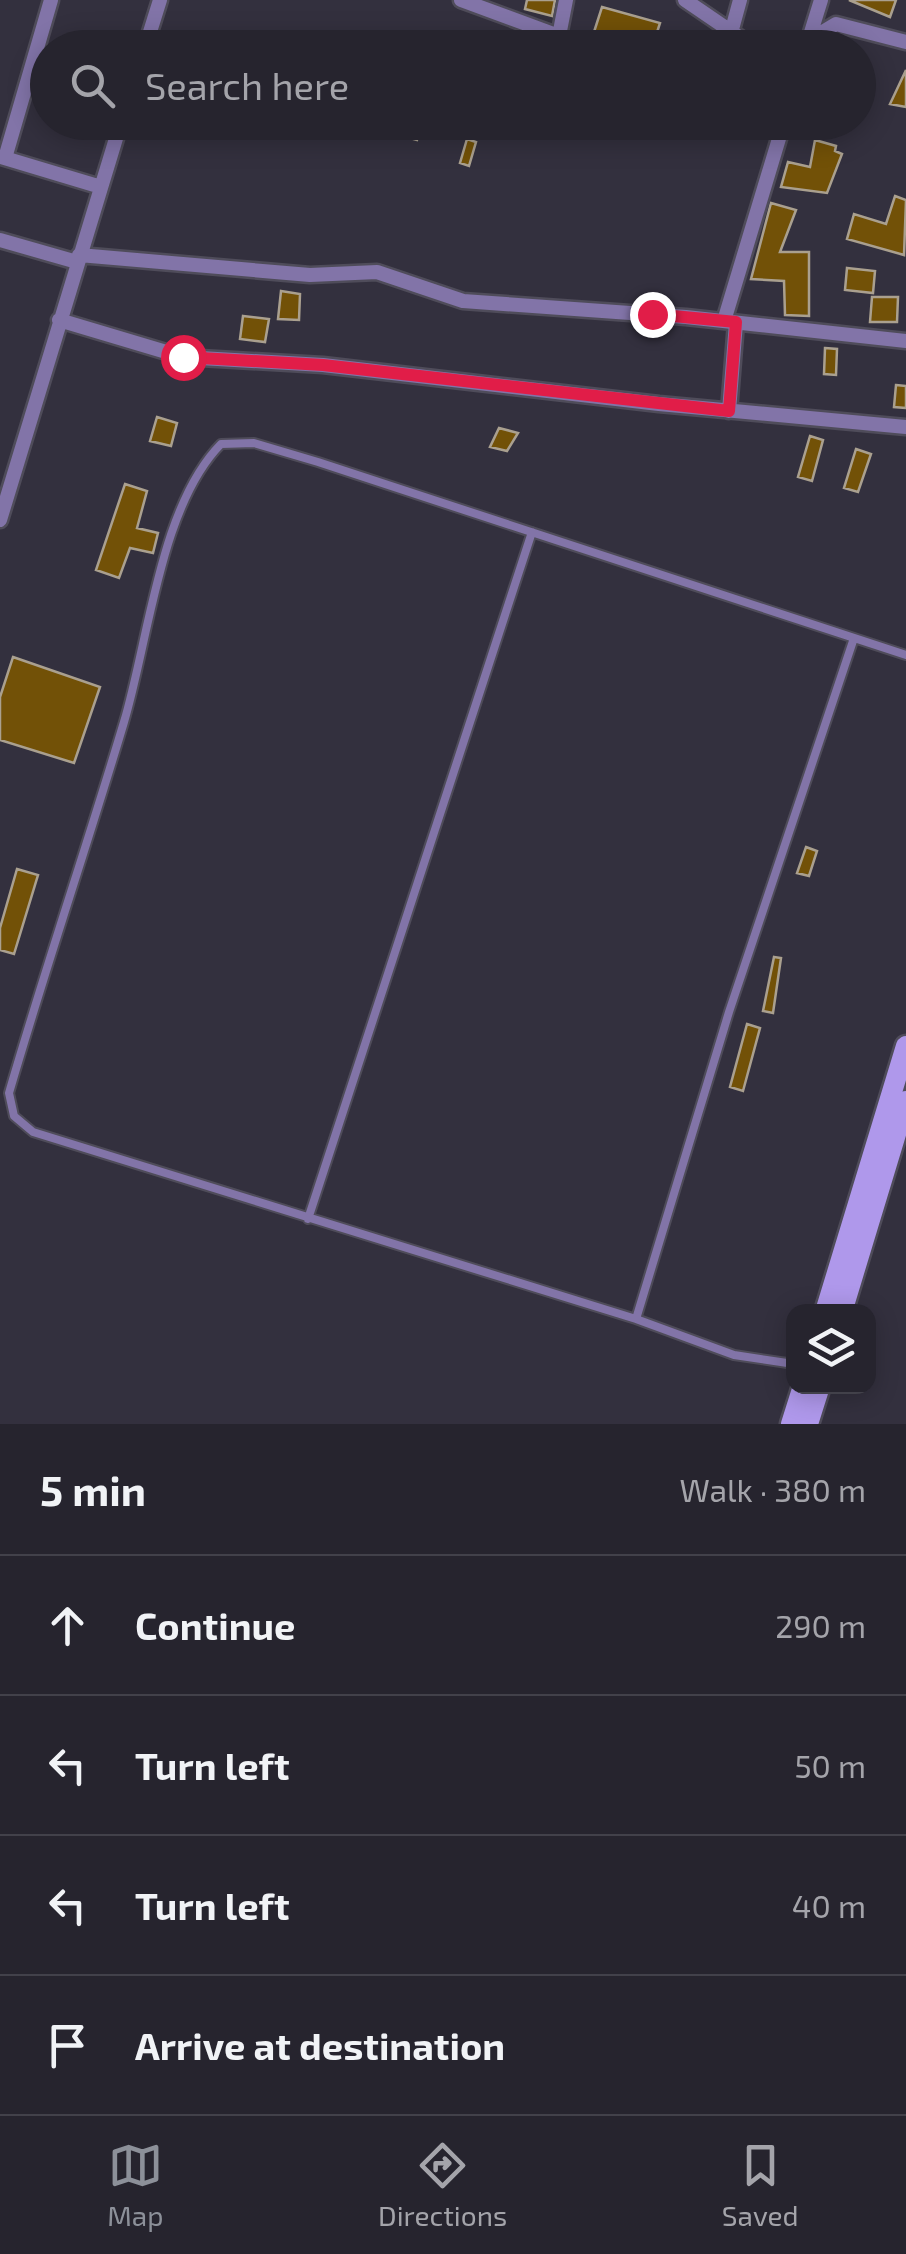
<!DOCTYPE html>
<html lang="en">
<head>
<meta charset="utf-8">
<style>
	body { margin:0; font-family:"Exo 2",sans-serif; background:#32303a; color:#f1f3f6 }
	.controls { position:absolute; right:30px; bottom:30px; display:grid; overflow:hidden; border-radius:20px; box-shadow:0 5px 25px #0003 }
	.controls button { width:90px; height:90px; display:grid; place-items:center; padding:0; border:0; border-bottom:2px solid #42414a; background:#26242e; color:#f1f3f6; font:50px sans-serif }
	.stop { position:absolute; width:30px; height:30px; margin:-22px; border:8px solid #e11d48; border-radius:50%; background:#fff }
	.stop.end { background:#e11d48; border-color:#fff; box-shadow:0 2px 10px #0008 }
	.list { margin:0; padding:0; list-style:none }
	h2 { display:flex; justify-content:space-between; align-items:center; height:130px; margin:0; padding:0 40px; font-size:42px }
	h2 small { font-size:32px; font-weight:400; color:#a4a4aa }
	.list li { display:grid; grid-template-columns:65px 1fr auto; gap:30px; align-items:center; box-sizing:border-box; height:140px; padding:0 40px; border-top:2px solid #42414a }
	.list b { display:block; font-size:38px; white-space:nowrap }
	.list em { font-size:32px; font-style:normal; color:#a4a4aa }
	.icon { flex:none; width:55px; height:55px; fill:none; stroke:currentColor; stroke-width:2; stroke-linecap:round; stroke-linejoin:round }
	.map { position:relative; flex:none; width:906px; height:1424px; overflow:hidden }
	.search { position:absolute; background:#26242e; box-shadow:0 5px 25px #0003; left:30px; right:30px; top:30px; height:110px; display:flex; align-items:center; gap:25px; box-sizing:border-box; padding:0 35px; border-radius:55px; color:#a4a4aa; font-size:38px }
	.sheet { height:690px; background:#26242e }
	nav { display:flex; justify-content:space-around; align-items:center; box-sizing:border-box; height:140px; border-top:2px solid #42414a; background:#26242e; font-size:28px; color:#a4a4aa }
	nav a { display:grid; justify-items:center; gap:5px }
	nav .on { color:#8c9099 }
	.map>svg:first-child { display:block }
	.building { fill:#725107; stroke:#aaa08f; stroke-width:2.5 }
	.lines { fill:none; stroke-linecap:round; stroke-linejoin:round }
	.lane-casing { stroke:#4f4c5a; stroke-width:12 }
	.street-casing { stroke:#4f4c5a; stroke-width:19 }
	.secondary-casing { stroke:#4f4c5a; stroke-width:25 }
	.lane { stroke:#8274a8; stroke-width:8 }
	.street { stroke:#8274a8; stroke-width:14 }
	.secondary { stroke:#af98eb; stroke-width:20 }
	.route { stroke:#e11d48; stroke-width:12 }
</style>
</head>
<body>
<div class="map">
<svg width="906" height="1424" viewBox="0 0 906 1424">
	<rect width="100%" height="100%" fill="#33303e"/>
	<path class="building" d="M527,0h28l-3,16 -27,-7z
		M849,0h47l-6,17z
		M602,7l58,16 -8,25 -58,-16z
		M906,70v37l-16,-3z
		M398,122l23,4 -4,14 -22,-6z
		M795,122h23l-3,16 -22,-6z
		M467,139l9,3 -7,24 -9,-3z
		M815,140l21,6 -1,5 7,3 -15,39 -46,-6 7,-25 22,5z
		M895,196l11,4 -2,55 -57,-16 7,-25 32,10z
		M771,203l25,7 -16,42h29v64l-24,-1 -1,-34 -33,-2z
		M847,268l28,3 -2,22 -28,-3z
		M281,291l19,3 -1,26 -21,-1z
		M872,297h26l-1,25h-27z
		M243,316l26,3 -4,23 -25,-3z
		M825,348l12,1 -1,26 -12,-1z
		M896,385l10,1v22l-12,-1z
		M157,417l20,6 -6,23 -21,-5z
		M499,428l19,5 -11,18 -17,-4z
		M810,436l13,4 -11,41 -14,-4z
		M856,449l15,5 -13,38 -14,-4z
		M125,484l22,7 -10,37 21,5 -5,20 -23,-5 -11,30 -23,-8z
		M13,657l87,30 -26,76 -74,-23v-43z
		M806,847l11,4 -8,25 -12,-3z
		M17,869l21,6 -24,79 -14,-4v-22z
		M774,957l7,1 -8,55 -10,-2z
		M747,1024l13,4 -17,63 -13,-4z"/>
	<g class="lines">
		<defs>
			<path id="lane" d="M308,1219l224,-687
				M636,1319l93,-307 125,-374
				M794,1364l-60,-9 -98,-36 -603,-187 -19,-16 -5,-23c36,-124 78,-247 115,-371 25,-83 36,-216 97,-278l33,-1 64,19 588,193"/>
			<path id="street" d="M461,0l98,36 7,-36
				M685,0l63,43 18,5
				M731,33l9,-33
				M808,42l13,-42
				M145,48l15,-48
				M796,48l40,-24 70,18
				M1,157l100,30
				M5,158l46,-158
				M0,240l77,22
				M79,255l231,20 67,-3 86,29 223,16 220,24
				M59,320l124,37 140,8 336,39 247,23
				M724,321l60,-199
				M729,411l7,-88
				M0,520l121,-398"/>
			<path id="secondary" d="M825,1312l81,-266
				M842,1312l64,-211
				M791,1424l12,-38
				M808,1424l12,-38"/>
		</defs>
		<use href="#lane" class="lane-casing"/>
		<use href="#street" class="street-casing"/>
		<use href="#secondary" class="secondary-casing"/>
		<use href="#lane" class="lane"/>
		<use href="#street" class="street"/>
		<use href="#secondary" class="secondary"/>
	</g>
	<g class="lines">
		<path class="route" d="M183,357l140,8 406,46 7,-89 -84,-8"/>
	</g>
</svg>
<div class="controls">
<button><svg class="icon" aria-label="layers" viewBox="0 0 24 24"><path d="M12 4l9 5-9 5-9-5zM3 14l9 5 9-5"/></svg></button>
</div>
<div class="stop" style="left:183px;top:357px"></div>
<div class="stop end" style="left:652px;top:314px"></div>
<div class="search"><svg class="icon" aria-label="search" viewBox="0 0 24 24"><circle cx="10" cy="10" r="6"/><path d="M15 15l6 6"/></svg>Search here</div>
</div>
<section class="sheet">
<h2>5 min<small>Walk · 380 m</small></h2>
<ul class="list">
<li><svg class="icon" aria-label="ahead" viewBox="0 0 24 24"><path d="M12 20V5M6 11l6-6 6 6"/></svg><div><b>Continue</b></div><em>290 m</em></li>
<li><svg class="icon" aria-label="left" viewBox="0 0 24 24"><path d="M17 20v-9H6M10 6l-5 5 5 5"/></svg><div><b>Turn left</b></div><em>50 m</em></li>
<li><svg class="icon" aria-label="left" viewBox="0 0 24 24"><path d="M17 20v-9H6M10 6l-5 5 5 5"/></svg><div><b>Turn left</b></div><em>40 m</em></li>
<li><svg class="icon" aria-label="arrive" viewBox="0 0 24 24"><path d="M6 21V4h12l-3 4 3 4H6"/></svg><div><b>Arrive at destination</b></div></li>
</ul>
</section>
<nav>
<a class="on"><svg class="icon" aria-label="map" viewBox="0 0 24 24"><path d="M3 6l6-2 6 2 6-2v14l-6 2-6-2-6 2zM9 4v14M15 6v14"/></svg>Map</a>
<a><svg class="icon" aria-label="directions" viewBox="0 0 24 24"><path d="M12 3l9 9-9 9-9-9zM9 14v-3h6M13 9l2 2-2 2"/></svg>Directions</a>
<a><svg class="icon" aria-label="saved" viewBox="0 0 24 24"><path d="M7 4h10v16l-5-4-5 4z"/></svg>Saved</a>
</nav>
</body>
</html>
